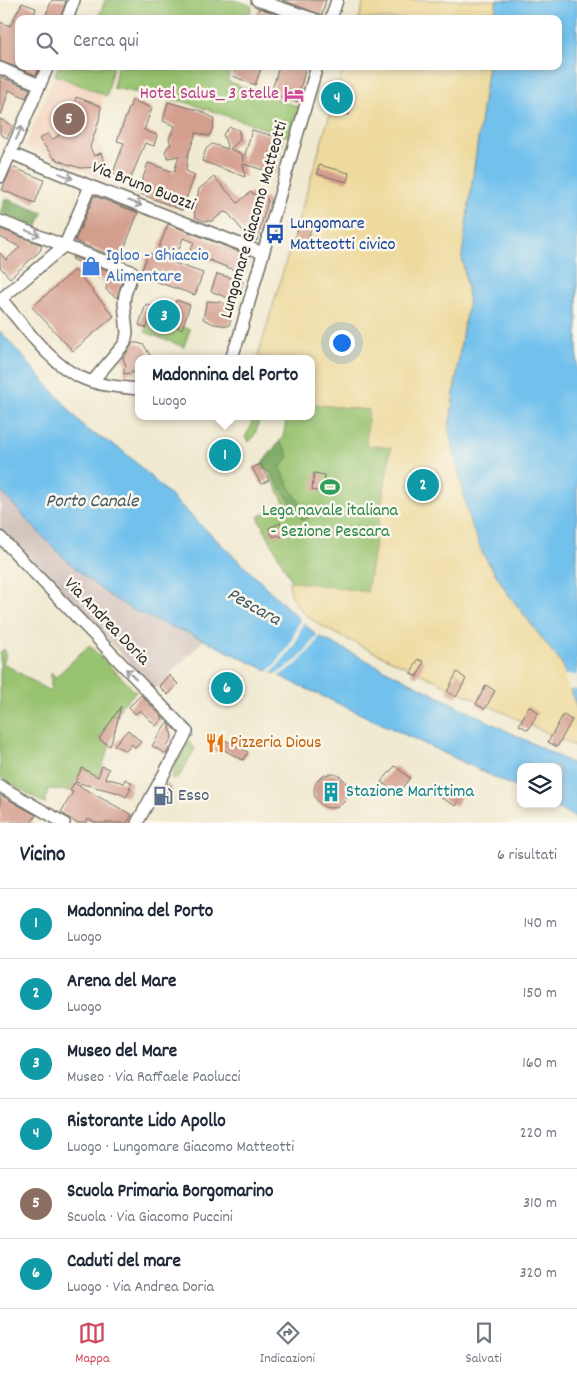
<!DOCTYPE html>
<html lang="it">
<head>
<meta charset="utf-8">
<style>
	body { margin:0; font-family:Dekko,sans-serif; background:#f6f6f7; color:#1f2937 }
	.controls { position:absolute; right:15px; bottom:15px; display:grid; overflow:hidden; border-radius:10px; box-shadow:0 2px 8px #0003 }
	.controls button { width:45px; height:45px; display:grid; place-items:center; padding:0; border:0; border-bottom:1px solid #e0e1e3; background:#fff; color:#1f2937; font:25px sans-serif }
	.you { position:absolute; left:341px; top:342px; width:18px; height:18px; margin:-12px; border:4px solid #fff; border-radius:50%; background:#1a73e8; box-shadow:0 0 0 8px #1a73e833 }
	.badge { display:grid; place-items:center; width:32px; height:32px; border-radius:50%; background:#d1495b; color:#fff; font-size:16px; font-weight:700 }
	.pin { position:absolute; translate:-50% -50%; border:2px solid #fff; box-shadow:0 1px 5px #0006 }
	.popup { position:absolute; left:135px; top:355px; width:180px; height:65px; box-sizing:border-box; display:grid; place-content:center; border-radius:10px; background:#fff; filter:drop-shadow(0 1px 4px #0005); font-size:16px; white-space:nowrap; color:#747a83 }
	.popup b { font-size:19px; color:#1f2937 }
	.popup::after { content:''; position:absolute; left:50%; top:100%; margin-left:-10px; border:10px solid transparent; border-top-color:#fff }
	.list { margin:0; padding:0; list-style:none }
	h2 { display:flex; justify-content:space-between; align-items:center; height:65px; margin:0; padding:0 20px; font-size:21px }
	h2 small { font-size:16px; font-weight:400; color:#747a83 }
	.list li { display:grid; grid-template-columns:32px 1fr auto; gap:15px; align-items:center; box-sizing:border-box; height:70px; padding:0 20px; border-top:1px solid #e0e1e3 }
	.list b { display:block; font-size:19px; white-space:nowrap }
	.list p { margin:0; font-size:16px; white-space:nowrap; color:#747a83 }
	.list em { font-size:16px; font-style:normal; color:#747a83 }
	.icon { flex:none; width:28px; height:28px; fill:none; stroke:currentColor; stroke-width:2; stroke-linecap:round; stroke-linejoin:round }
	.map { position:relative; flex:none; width:577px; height:823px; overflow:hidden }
	.search { position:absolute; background:#fff; box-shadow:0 2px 8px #0003; left:15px; right:15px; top:15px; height:55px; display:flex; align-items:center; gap:12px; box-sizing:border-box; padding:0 18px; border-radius:10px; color:#747a83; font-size:19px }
	.sheet { height:485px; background:#fff }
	nav { display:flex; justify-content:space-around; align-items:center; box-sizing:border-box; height:70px; border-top:1px solid #e0e1e3; background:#fff; font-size:14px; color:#747a83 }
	nav a { display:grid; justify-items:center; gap:2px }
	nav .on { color:#d1495b }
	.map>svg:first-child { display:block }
	.built { fill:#f3d4be }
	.industrial { fill:#cfc0ba }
	.green { fill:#98c370; stroke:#62774e }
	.forest { fill:#7aa962; stroke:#526a46 }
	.sand { fill:#eeda9e; stroke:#8c8264 }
	.water { fill:#72c1ed; stroke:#4e768c }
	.pier { fill:#f1ead2 }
	.building { fill:#d49e8e }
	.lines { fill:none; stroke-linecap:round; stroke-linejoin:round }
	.minor-casing { stroke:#706e65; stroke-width:14 }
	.minor { stroke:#fff; stroke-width:11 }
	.oneway { stroke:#a0a0a0 }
	.labels { text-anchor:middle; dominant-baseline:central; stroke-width:5; stroke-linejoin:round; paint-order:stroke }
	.hotel-label { font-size:18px; fill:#b23c85; stroke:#fbf7ec; text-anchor:end }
	.street-label { font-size:18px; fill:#2b2b2b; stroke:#fbf7ec }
	.transit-label { font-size:18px; fill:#164399; stroke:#fbf7ec; text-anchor:start }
	.shop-label { font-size:18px; fill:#366cbe; stroke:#fbf7ec; text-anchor:start }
	.leisure-label { font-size:18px; fill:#27864d; stroke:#fbf7ec }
	.food-label { font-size:18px; fill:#c56008; stroke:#fbf7ec; text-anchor:start }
	.culture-label { font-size:18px; fill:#0d838f; stroke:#fbf7ec; text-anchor:start }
	.service-label { font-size:18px; fill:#4e5e75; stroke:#fbf7ec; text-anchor:start }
	.water-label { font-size:19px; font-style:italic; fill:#405865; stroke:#fbf7ec }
</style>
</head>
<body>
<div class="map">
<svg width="577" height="823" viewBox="0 0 577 823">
	<rect width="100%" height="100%" fill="#fbf7ec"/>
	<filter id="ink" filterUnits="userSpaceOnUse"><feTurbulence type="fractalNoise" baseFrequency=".02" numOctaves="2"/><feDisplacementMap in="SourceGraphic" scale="10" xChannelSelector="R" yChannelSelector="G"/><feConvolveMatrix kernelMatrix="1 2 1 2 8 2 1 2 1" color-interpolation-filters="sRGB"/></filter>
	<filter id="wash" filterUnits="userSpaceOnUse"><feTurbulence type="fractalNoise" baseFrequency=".0096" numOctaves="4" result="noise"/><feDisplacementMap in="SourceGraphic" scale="20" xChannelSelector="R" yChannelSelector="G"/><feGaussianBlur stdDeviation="1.12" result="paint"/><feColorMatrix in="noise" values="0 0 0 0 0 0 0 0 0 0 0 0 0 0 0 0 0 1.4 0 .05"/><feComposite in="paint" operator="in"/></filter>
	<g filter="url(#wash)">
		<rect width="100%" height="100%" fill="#f1ead2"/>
		<path class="built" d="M55,75l48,20 -4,48 9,19 -5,17 -78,-32z"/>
		<path class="industrial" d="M0,490l50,54 36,32 34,26 23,14 61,24 -49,49 -155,-161z"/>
		<path class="green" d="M105,0h131l16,6 -4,13h-150z
			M58,66h55l-6,30 -52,-21z
			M117,66h115l-5,15 72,26 -9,30 -105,-35 -72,-14z
			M150,318l31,11 1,-2 8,2 -6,18 -39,-15z
			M311,404l58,6 22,38 -24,145 -75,-11 -34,-65 27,-13 -22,-42 20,-25 4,-21h24z
			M252,416h6c1,11 -2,18 -9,26l-4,-5 6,-10z
			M89,645l47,47 -15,14 -1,4 -2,-1 -19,30 11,7 -12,31 -16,-9 -12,23 -22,-2 -3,15 -45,-27v-125l4,-3c3,6 1,9 -1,14l48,29v-19l5,4z
			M189,741l6,8 -16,28 -7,2 1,-9z"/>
		<path class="forest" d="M5,198l38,15 -6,15 -37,-15z
			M279,442l6,6 4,9 -9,11 1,3c4,6 6,12 10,18 6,11 13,16 18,28l-3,3 -4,-1 -31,-46 -4,-3h-7v-1l3,-7z"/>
		<path class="sand" d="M364,0h133l-3,19h-135z
			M344,66h144l-26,190 7,46 -6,27 -14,101 34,124 26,41 53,69 15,45v38l-237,-111c-23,-13 -50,-25 -51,-55l78,11 24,-144 -25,-3 3,-35 -58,-6v-45h-41l-12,-3z"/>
		<path class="water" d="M497,0h80v709l-15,-45 -53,-69 -26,-41 -13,-32 -21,-92 14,-101 6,-27 -7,-46 26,-190h70v-47h-64z
			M0,331l87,99 33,19 11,9 185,177 261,131v52l-28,-14h9v-37h-37v23c-106,-52 -210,-98 -317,-150 -27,-13 -56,-20 -83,-37 -47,-29 -84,-73 -121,-113z"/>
		<path class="pier" d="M301,617l3,4 -10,25 -24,29 -4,-2 10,-9 14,-20z
			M318,633l2,2 -5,9 -18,20 -18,12 -4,1 -4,-1 12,-6 15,-11 10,-11z
			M563,675h14v15l-9,-1z"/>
		<g id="blocks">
			<path class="building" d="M52,0l14,1 -6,18h-16z
				M282,0h44l-4,15z
				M22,3l14,5 -3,11h-14v49v-2h21l-4,9 -36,-14v-39l10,4z
				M259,8l31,11h-35z
				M236,66h26l-7,19 -22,-9z
				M279,66h27l-9,36 -26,-8z
				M0,77l30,12 -4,9 -17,-8 -8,25h-1z
				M330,83l17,5 -2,9 9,3 -5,15 -26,-8z
				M76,97l25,9 -2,14 -9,27 4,9 7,-3 4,10 -9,4 -15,1 -14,-4 -13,-6 -15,-19 9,-6 4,7 11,-8z
				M132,100l20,8 -8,22 13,5 -3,11 -9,-3 -15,37 -17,-7 11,-30 -7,-2z
				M168,102l33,9 13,7 -1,10 -4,8 -13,-3 -8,22 -2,16 9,4 -13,35 -44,-17 10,-30 26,9 5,-16 -11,2 -3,-6 3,-6 3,-1 -2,-6 6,-13 -12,-5z
				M0,119l13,7 -6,12 -7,-4z
				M230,127l9,3 1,10 -10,9 12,5 1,8 9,-32 32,9 -9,34 -32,-9 2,13 -43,-16 4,-12 6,-5 16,5 -5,-15z
				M319,165l30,8 -2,9 -30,-8z
				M12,167l32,13 -9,23 -33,-13z
				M214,177l24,26 12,-11 18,8 -11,41 -9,-4 -20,-24 -4,-1 -12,9h-8l-9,-4 -1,-6 5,-22z
				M94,196l44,17 -18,46 -45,-18z
				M168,224l82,32 -4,14h-12l-25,-10v1l-20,-7 5,-12 -11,-4 -9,25 29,10 -8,22 -55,-19 8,-23 8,2z
				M299,225l12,3 -4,16 -12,-4z
				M0,229l42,16 -2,6 -30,27 -10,-11v-14l6,7 14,-13 -20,-10z
				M73,257l50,19 -6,22 -11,-8 1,-8 -16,-8 2,-5 -21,-10z
				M75,270l39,46 -41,35 -41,-44z
				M217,274l26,7 -5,18 -13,-2 -14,-6z
				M176,300l14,5 -8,24 -32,-11 -3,10 -8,-3 7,-21 25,9z
				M207,301l14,1 13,6 -5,18 -15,-2 -11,-5z
				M133,343h5l6,2 8,14h-13v12l-15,3v-5l2,-3 -3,-8z
				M261,464l8,16 -8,4 -9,-16z
				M314,473l11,2 -2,17 -11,-2z
				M280,523l6,11 -6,3 -2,-2 -5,2 -4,-9z
				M418,659l6,3 -7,15 -6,-3z
				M457,672l9,7 -10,18 -9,-5z
				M169,675l9,9 -10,11 -9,-9z
				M486,685l9,6 -10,18 -9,-5z
				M141,695l22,23 -7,8 -16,-16 -5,4 -6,-7z
				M121,706l-5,21 -6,19 -11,-7z
				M529,706l9,7 -10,17 -9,-5z
				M563,715l9,5 -15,27 -9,-5z
				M167,722l3,4 2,12 -5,8 2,2 -3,6 -14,-8z
				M128,730l13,12 -6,6 -3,-4 -6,7 -12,-6z
				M217,736l31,16 -5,8 -19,-10 -2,3 -11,-6z
				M102,766l7,3 -4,9 19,5 1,-4 7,4 -3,5 2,1 -5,8 -7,-4 -44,-11 7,-14 16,9z
				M395,766l15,12 -12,15 -17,-11z
				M314 791a17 17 0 1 1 34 0a17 17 0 1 1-34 0Z
				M74,783l58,32 -5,8h-31l-8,-4 -2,4h-10l-15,-11 12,-20 -3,-1z
				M167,784l5,3 -10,19 -5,-3z
				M442,785l20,10 -6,11 -20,-11z
				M0,795l36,20 -5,8h-31z"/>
		</g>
	</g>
	<g filter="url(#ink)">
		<use href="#blocks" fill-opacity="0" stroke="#706e65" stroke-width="1"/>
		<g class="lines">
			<defs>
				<path id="minor" d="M257,0l57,19
					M67,19l7,-19
					M331,19l6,-19
					M0,68l40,17
					M10,153l80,33 173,67
					M0,177l48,-111
					M0,221l133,51 -8,22 -1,9 3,30 -2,10 -33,39
					M0,298c23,26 50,67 82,80 18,8 38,9 57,11
					M1,299l64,-54 25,-59
					M231,359l8,-22 78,-271
					M0,537l187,195 -50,91
					M0,786l64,37"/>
			</defs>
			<use href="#minor" class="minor-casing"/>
			<use href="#minor" class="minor"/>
		</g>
		<defs><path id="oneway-shaft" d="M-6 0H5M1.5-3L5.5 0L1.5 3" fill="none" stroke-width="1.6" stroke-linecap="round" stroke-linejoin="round" transform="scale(1.25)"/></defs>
		<g class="oneway">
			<use href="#oneway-shaft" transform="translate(19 133) rotate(-66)"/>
			<use href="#oneway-shaft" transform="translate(66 176) rotate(22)"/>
			<use href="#oneway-shaft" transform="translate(135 203) rotate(21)"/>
			<use href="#oneway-shaft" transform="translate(33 233) rotate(20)"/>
			<use href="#oneway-shaft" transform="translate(131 674) rotate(-134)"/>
		</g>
	</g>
	<defs>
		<symbol id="hotel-bare" viewBox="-9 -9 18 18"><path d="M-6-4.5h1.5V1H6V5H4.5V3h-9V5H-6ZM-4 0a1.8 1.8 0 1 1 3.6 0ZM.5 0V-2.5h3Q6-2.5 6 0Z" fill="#d1479c" stroke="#fbf7ec" stroke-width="2.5" paint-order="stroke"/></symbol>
		<symbol id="bus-bare" viewBox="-9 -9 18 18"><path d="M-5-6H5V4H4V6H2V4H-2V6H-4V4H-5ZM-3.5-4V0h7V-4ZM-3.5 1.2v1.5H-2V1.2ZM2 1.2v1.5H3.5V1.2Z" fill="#1a4fb4" stroke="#fbf7ec" stroke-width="2.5" paint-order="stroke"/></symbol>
		<symbol id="shop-bare" viewBox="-9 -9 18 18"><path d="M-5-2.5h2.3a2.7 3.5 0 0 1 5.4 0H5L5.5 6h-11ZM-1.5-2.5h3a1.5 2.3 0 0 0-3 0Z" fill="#3f7fe0" stroke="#fbf7ec" stroke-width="2.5" paint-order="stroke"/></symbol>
		<symbol id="stadium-bare" viewBox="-9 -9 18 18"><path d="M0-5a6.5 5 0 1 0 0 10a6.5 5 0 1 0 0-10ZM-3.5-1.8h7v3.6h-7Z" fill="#2e9e5b" stroke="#fbf7ec" stroke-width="2.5" paint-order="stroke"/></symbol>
		<symbol id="restaurant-bare" viewBox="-9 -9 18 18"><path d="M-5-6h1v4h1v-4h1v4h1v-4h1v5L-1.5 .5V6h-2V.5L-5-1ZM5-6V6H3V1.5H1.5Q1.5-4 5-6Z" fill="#e8710a" stroke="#fbf7ec" stroke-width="2.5" paint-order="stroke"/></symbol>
		<symbol id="building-bare" viewBox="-9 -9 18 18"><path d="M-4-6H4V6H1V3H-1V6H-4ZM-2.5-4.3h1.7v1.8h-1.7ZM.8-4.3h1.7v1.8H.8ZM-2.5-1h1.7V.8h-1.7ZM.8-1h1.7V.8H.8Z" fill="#0f9aa8" stroke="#fbf7ec" stroke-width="2.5" paint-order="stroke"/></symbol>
		<symbol id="fuel-bare" viewBox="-9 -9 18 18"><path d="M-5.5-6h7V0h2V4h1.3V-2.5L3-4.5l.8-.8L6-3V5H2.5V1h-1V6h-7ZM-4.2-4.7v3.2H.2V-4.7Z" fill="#5c6f8a" stroke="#fbf7ec" stroke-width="2.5" paint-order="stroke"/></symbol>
	</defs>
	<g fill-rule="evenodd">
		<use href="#hotel-bare" x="280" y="80" width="28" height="28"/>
		<use href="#bus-bare" x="261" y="220" width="28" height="28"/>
		<use href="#shop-bare" x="77" y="252" width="28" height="28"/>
		<use href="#stadium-bare" x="316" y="473" width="28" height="28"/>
		<use href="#restaurant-bare" x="201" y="729" width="28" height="28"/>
		<use href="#building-bare" x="317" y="778" width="28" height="28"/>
		<use href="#fuel-bare" x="149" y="782" width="28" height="28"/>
	</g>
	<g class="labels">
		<g class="hotel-label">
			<text x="279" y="94">Hotel Salus_ 3 stelle</text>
		</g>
		<g class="street-label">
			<text transform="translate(143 187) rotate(21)">Via Bruno Buozzi</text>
			<text transform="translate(255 220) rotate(-74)">Lungomare Giacomo Matteotti</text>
			<text transform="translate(106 622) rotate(46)">Via Andrea Doria</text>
		</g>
		<g class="transit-label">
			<text x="290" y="224">Lungomare<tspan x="290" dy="21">Matteotti civico</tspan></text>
		</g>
		<g class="shop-label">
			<text x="106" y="256">Igloo - Ghiaccio<tspan x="106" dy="21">Alimentare</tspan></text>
		</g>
		<g class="leisure-label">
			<text x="330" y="511">Lega navale italiana<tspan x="330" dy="21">- Sezione Pescara</tspan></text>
		</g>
		<g class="food-label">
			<text x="230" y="743">Pizzeria Dious</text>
		</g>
		<g class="culture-label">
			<text x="346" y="792">Stazione Marittima</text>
		</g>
		<g class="service-label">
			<text x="178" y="796">Esso</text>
		</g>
		<g class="water-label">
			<text x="92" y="502">Porto Canale</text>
			<text transform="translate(253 608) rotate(29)">Pescara</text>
		</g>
	</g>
</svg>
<div class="controls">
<button><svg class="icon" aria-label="layers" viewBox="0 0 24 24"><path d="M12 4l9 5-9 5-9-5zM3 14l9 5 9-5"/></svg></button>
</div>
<div class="you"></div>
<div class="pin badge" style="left:225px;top:455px;background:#0f9aa8">1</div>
<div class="popup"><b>Madonnina del Porto</b>Luogo</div>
<div class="pin badge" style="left:423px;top:485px;background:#0f9aa8">2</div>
<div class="pin badge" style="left:164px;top:316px;background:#0f9aa8">3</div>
<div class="pin badge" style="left:337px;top:98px;background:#0f9aa8">4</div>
<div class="pin badge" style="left:69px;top:119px;background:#8d6e63">5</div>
<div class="pin badge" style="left:227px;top:688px;background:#0f9aa8">6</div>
<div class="search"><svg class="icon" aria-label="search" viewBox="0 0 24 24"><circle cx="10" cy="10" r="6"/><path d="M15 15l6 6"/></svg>Cerca qui</div>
</div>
<section class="sheet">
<h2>Vicino<small>6 risultati</small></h2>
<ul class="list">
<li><span class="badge" style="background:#0f9aa8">1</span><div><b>Madonnina del Porto</b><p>Luogo</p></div><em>140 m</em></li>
<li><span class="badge" style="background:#0f9aa8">2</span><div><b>Arena del Mare</b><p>Luogo</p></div><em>150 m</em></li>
<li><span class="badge" style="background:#0f9aa8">3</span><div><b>Museo del Mare</b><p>Museo · Via Raffaele Paolucci</p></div><em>160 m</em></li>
<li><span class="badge" style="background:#0f9aa8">4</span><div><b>Ristorante Lido Apollo</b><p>Luogo · Lungomare Giacomo Matteotti</p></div><em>220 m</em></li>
<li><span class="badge" style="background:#8d6e63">5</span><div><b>Scuola Primaria Borgomarino</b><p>Scuola · Via Giacomo Puccini</p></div><em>310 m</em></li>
<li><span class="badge" style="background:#0f9aa8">6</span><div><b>Caduti del mare</b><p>Luogo · Via Andrea Doria</p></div><em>320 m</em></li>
</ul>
</section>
<nav>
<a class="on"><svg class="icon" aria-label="map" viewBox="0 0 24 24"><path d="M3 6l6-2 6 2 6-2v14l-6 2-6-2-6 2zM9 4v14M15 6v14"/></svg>Mappa</a>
<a><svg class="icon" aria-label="directions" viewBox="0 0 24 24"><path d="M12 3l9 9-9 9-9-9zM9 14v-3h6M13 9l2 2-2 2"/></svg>Indicazioni</a>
<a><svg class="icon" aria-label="saved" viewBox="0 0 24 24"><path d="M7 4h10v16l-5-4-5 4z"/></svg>Salvati</a>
</nav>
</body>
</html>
